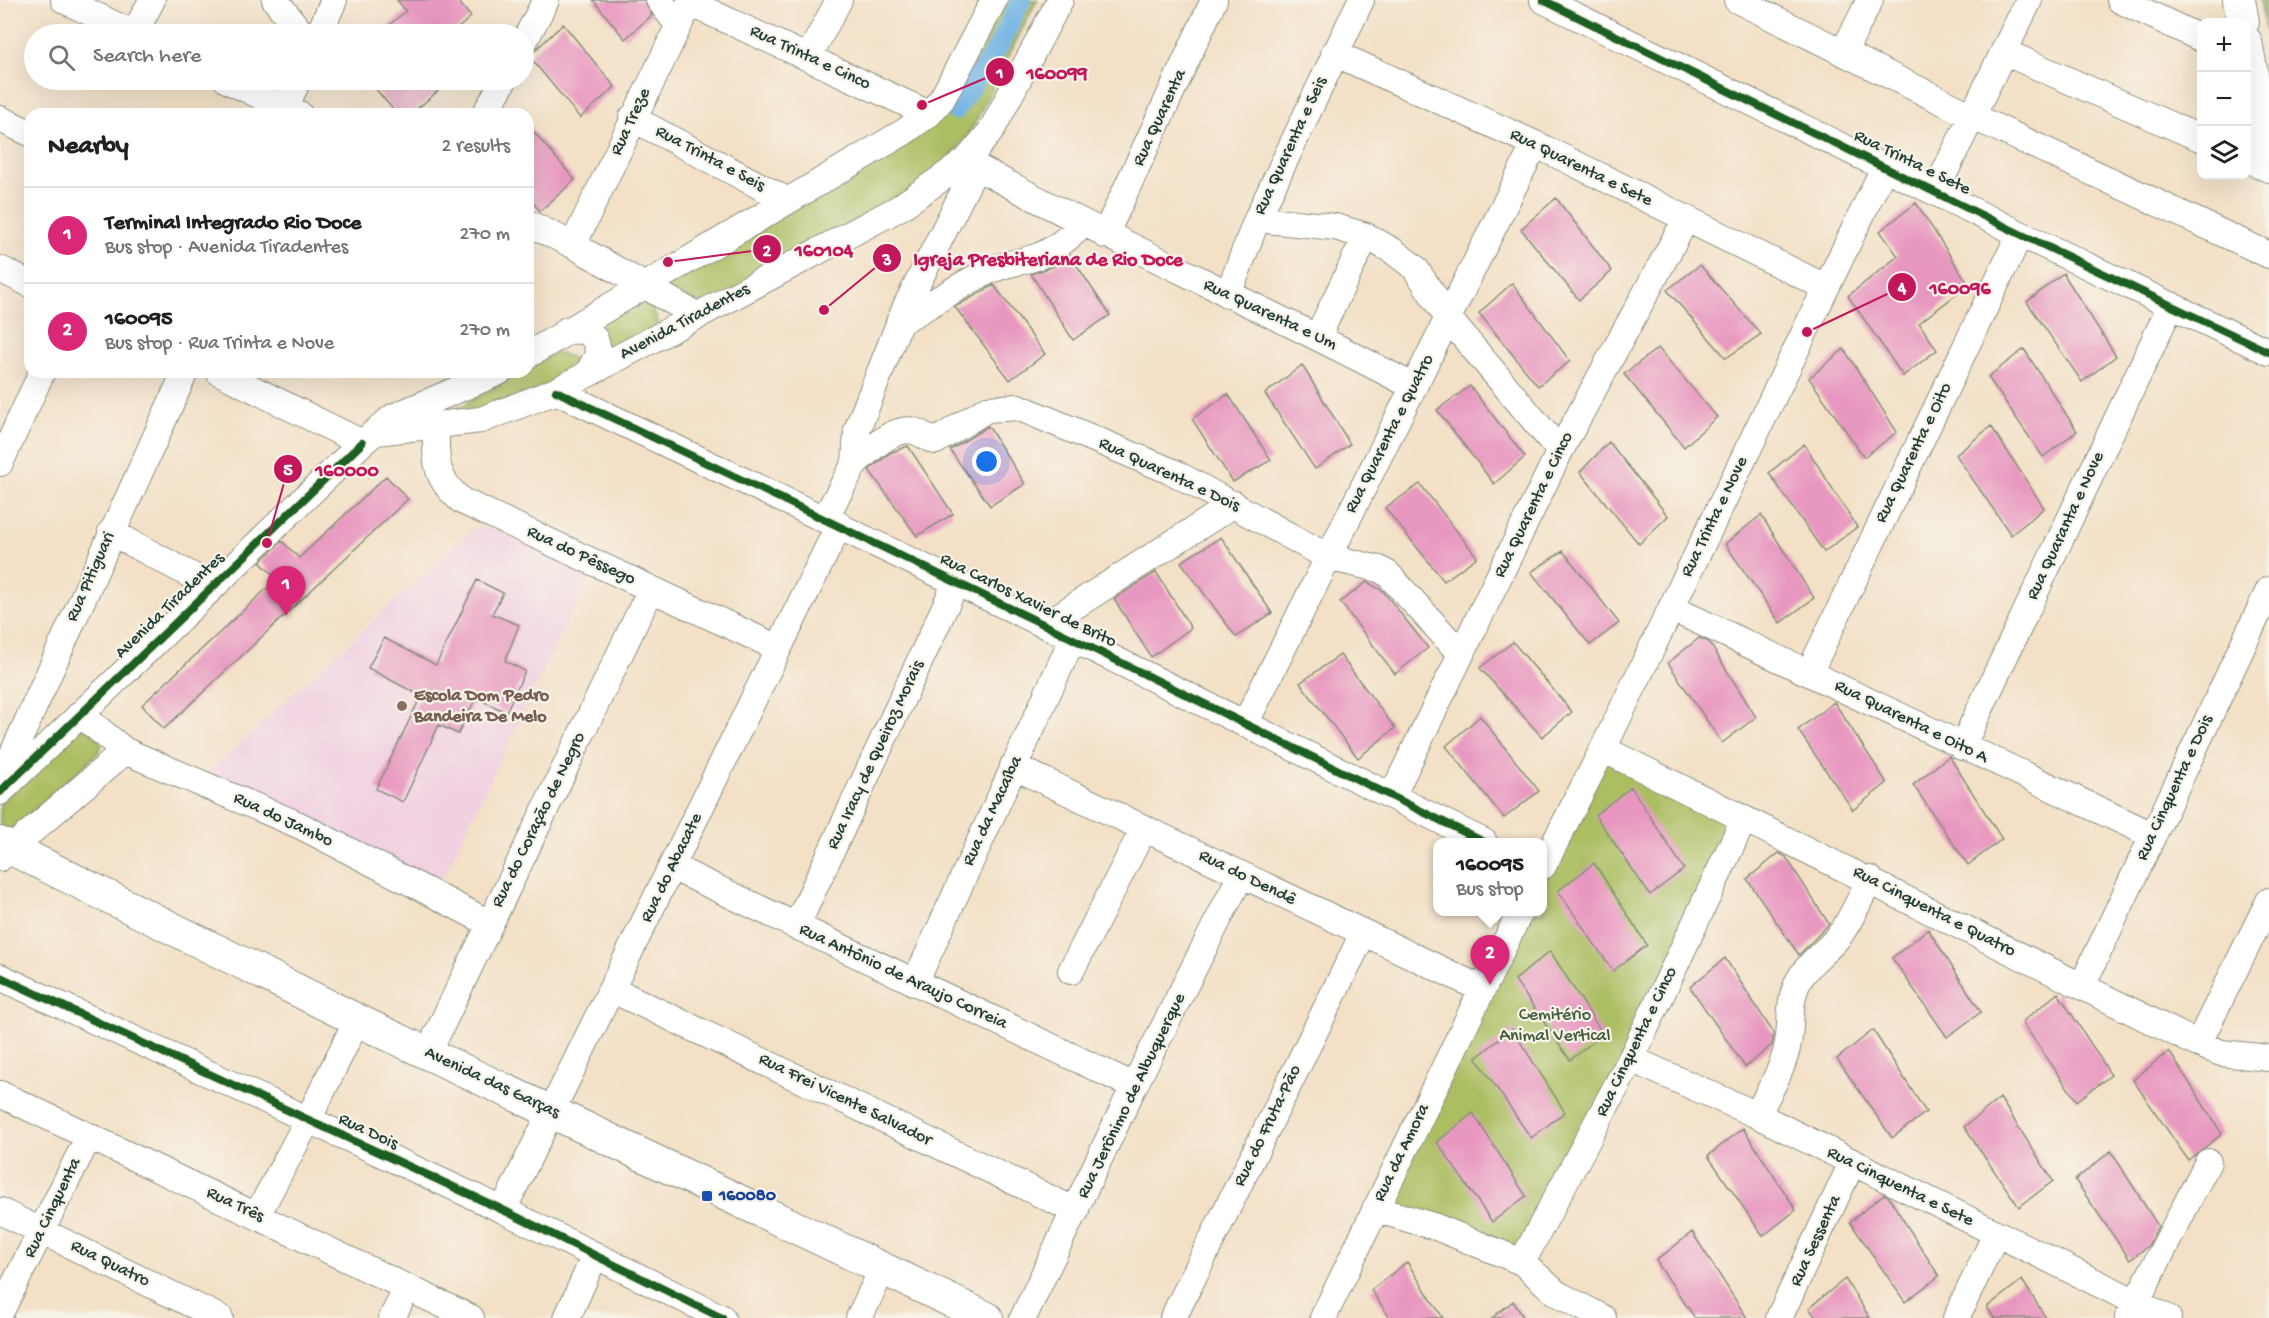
<!DOCTYPE html>
<html lang="en">
<head>
<meta charset="utf-8">
<style>
	body { margin:0; font-family:"Gochi Hand",sans-serif; background:#f6f6f6; color:#202124 }
	.controls { position:absolute; right:18px; top:18px; display:grid; overflow:hidden; border-radius:12px; box-shadow:0 6px 24px #0002 }
	.controls button { width:54px; height:54px; display:grid; place-items:center; padding:0; border:0; border-bottom:2px solid #e0e0e0; background:#fff; color:#202124; font:30px sans-serif }
	.you { position:absolute; left:987px; top:462px; width:21px; height:21px; margin:-15px; border:4px solid #fff; border-radius:50%; background:#1a73e8; box-shadow:0 0 0 9px #1a73e833 }
	.badge { display:grid; place-items:center; width:39px; height:39px; border-radius:50%; background:#db2777; color:#fff; font-size:20px; font-weight:700 }
	.pin { position:absolute; translate:-50% -50px; filter:drop-shadow(0 2px 3px #0008) }
	.pin::after { content:''; position:absolute; top:32px; width:21px; height:18px; background:inherit; clip-path:polygon(0 0,100% 0,50% 100%) }
	.popup { position:absolute; left:1433px; top:838px; width:114px; height:78px; box-sizing:border-box; display:grid; place-content:center; border-radius:12px; background:#fff; filter:drop-shadow(0 2px 4px #0005); font-size:20px; white-space:nowrap; color:#757577 }
	.popup b { font-size:22px; color:#202124 }
	.popup::after { content:''; position:absolute; left:50%; top:100%; margin-left:-12px; border:12px solid transparent; border-top-color:#fff }
	.list { margin:0; padding:0; list-style:none }
	h2 { display:flex; justify-content:space-between; align-items:center; height:78px; margin:0; padding:0 24px; font-size:26px }
	h2 small { font-size:20px; font-weight:400; color:#757577 }
	.list li { display:grid; grid-template-columns:39px 1fr auto; gap:18px; align-items:center; box-sizing:border-box; height:96px; padding:0 24px; border-top:2px solid #e0e0e0 }
	.list b { display:block; font-size:22px; white-space:nowrap }
	.list p { margin:0; font-size:20px; white-space:nowrap; color:#757577 }
	.list em { font-size:20px; font-style:normal; color:#757577 }
	.icon { flex:none; width:33px; height:33px; fill:none; stroke:currentColor; stroke-width:2; stroke-linecap:round; stroke-linejoin:round }
	.map { position:relative; flex:none; width:2269px; height:1318px; overflow:hidden }
	.search { position:absolute; background:#fff; box-shadow:0 6px 24px #0002; left:24px; top:24px; width:510px; height:66px; display:flex; align-items:center; gap:15px; box-sizing:border-box; padding:0 21px; border-radius:33px; color:#757577; font-size:22px }
	.panel { position:absolute; background:#fff; box-shadow:0 6px 24px #0002; left:24px; top:108px; width:510px; height:270px; border-radius:18px }
	.map>svg:first-child { display:block }
	.built { fill:#f1d0e2 }
	.green { fill:#abbe62; stroke:#657e4b; stroke-width:1.5 }
	.forest { fill:#88a558; stroke:#547146; stroke-width:1.5 }
	.lines { fill:none; stroke-linecap:round; stroke-linejoin:round }
	.canal { stroke:#6db1e3; stroke-width:20 }
	.building { fill:#e898c0 }
	.minor-casing { stroke:#898e7d; stroke-width:28 }
	.major-casing { stroke:#898e7d; stroke-width:34 }
	.minor { stroke:#fff; stroke-width:26 }
	.major { stroke:#fff; stroke-width:32 }
	.cycleway-casing { stroke:#f7f3e8; stroke-width:11 }
	.cycleway { stroke:#1b5e20; stroke-width:8 }
	.education-dot { fill:#8d6e63; stroke:#f7f3e8; stroke-width:2 }
	.transit-dot { fill:#1a4fb4; stroke:#f7f3e8; stroke-width:2 }
	.labels { text-anchor:middle; dominant-baseline:central; stroke-width:4.5; stroke-linejoin:round; paint-order:stroke }
	.street-label { font-size:18px; fill:#1f3d34; stroke:#f7f3e8 }
	.education-label { font-size:18px; font-weight:bold; fill:#785e54; stroke:#f7f3e8; text-anchor:start }
	.park-label { font-size:18px; fill:#425d40; stroke:#f7f3e8 }
	.transit-label { font-size:18px; font-weight:bold; fill:#164399; stroke:#f7f3e8; text-anchor:start }
	.leader { fill:none; stroke:#c2185b; stroke-width:2 }
	.callout-dot { fill:#c2185b; stroke:#f7f3e8; stroke-width:2 }
	.mark-label { font-size:18px; text-anchor:middle; font-weight:bold; fill:#fff }
	.callout-label { font-size:20px; text-anchor:middle; font-weight:bold; fill:#c2185b; stroke:#f7f3e8; stroke-width:4.5; stroke-linejoin:round; paint-order:stroke }
</style>
</head>
<body>
<div class="map">
<svg width="2269" height="1318" viewBox="0 0 2269 1318">
	<rect width="100%" height="100%" fill="#f7f3e8"/>
	<filter id="ink" filterUnits="userSpaceOnUse"><feTurbulence type="fractalNoise" baseFrequency=".0167" numOctaves="2"/><feDisplacementMap in="SourceGraphic" scale="12" xChannelSelector="R" yChannelSelector="G"/><feConvolveMatrix kernelMatrix="1 2 1 2 8 2 1 2 1" color-interpolation-filters="sRGB"/></filter>
	<filter id="wash" filterUnits="userSpaceOnUse"><feTurbulence type="fractalNoise" baseFrequency=".008" numOctaves="4" result="noise"/><feDisplacementMap in="SourceGraphic" scale="24" xChannelSelector="R" yChannelSelector="G"/><feGaussianBlur stdDeviation="1.35" result="paint"/><feColorMatrix in="noise" values="0 0 0 0 0 0 0 0 0 0 0 0 0 0 0 0 0 1.4 0 .05"/><feComposite in="paint" operator="in"/></filter>
	<g filter="url(#wash)">
		<rect width="100%" height="100%" fill="#f3e0c6"/>
		<path class="built" d="M487,527l105,44 -157,322 -233,-115 271,-249z"/>
		<path class="green" d="M994,0h43l-67,132 -41,53 -221,121 -44,-17 275,-179z
			M647,298l14,30 -36,17 -22,4 -6,-25z
			M556,352l17,6 2,12 -82,45 -50,2 78,-45h7v-4z
			M85,725l17,19 -4,9 -85,76 -10,5 -3,-2v-29z
			M1603,749l141,70 -222,443 -147,-53 145,-297h23v-46z"/>
		<path class="forest" d="M2260,0h9v52z"/>
		<g class="lines">
			<path class="canal" d="M955,110l43,-63 23,-47"/>
		</g>
		<g id="blocks">
			<path class="building" d="M397,0h60l14,17 -20,17h-73l28,-23z
				M593,0h51l8,15 -27,24z
				M563,24l52,63 -35,31 -51,-62z
				M368,80h60l10,11 -27,23h-14z
				M528,125l47,55 -35,31 -12,-14z
				M1556,198l56,73 -33,29 -58,-71z
				M1916,203l53,82 -50,38 18,27 -34,26 -55,-80 50,-40 -18,-25z
				M1070,255l40,60 -37,25 -42,-66 21,-7z
				M1700,265l61,69 -35,24 -59,-68z
				M2063,273l53,83 -34,26 -55,-80z
				M1512,283l58,78 -32,25 -59,-73z
				M994,285l51,69 -35,26 -55,-73z
				M1658,348l59,69 -33,30 -60,-73z
				M1844,349l53,83 -33,25 -55,-79z
				M2024,349l53,82 -34,26 -55,-80z
				M1302,365l48,79 -35,25 -50,-75z
				M1470,386l55,71 -31,27 -57,-74z
				M1228,394l43,66 -38,22 -41,-63z
				M988,426l37,58 -35,22 -40,-56z
				M1991,426l53,82 -33,27 -55,-80z
				M1609,442l59,74 -29,28 -59,-72z
				M1804,444l53,83 -33,25 -55,-79z
				M908,446l45,68 -36,22 -48,-66 21,-17z
				M386,476l22,23 -244,230 -22,-24 135,-126 -17,-17 22,-21 17,17z
				M1420,484l57,73 -33,24 -59,-73z
				M1761,515l53,83 -34,25 -55,-79z
				M1221,537l51,76 -36,24 -55,-75z
				M1563,551l56,72 -29,22 -59,-73z
				M1156,572l35,56 -40,29 -37,-58z
				M477,580l26,13 -11,21 27,11 -14,36 20,10 -19,41 -30,-14 -18,36 -19,-9 -36,77 -27,-13 45,-93 -53,-28 16,-30 52,27z
				M1367,582l16,9 45,57 -33,26 -55,-72z
				M1699,638l10,4 47,75 -34,26 -54,-80z
				M1513,642l59,70 -30,25 -62,-69z
				M1340,655l55,73 -37,30 -58,-75z
				M1834,702l53,81 -34,27 -55,-80z
				M1480,716l59,75 -35,27 -58,-72z
				M1949,756l53,83 -34,26 -55,-80z
				M1631,787l53,82 -34,26 -55,-80z
				M1779,853l7,4 43,67 -30,31 -52,-76z
				M1594,863l53,82 -34,26 -55,-80z
				M1928,929l53,83 -34,25 -55,-79z
				M1550,951l53,83 -33,26 -55,-80z
				M1725,958l49,76 -2,11 -27,22 -55,-80z
				M2058,993l53,82 -34,26 -55,-79z
				M1512,1029l53,83 -34,26 -55,-80z
				M1873,1030l53,82 -34,26 -55,-79z
				M2169,1051l53,83 -34,26 -55,-80z
				M2000,1098l53,83 -34,26 -55,-80z
				M1473,1113l53,83 -34,26 -55,-80z
				M1743,1128l53,82 -33,26 -55,-80z
				M2111,1151l47,75 -10,20 -18,14 -55,-80z
				M1884,1194l4,2 51,80 -34,26 -55,-80z
				M1692,1232l55,86h-52l-39,-57z
				M1407,1262l36,56h-53l-19,-28z
				M1845,1279l25,39h-54l-7,-10z
				M2022,1280l24,38h-52l-7,-11z
				M1513,1301l11,17h-32z"/>
		</g>
	</g>
	<g filter="url(#ink)">
		<use href="#blocks" fill-opacity="0" stroke="#898e7d" stroke-width="1.5"/>
		<g class="lines">
			<defs>
				<path id="minor" d="M64,0l70,34 18,-34
					M275,0l27,34
					M659,0l19,25
					M1543,0l477,234 249,118
					M1737,0l235,116 297,139
					M2120,0l82,39
					M690,3l239,111
					M319,34l15,-34
					M524,42l22,-42
					M2004,52l198,87
					M1334,53l201,91 290,143
					M1843,53l27,-53
					M809,56l30,-56
					M227,80l72,34
					M285,108l13,-28
					M485,114l19,-34
					M632,118l156,83
					M0,119l30,14
					M2246,159l23,10
					M966,161c146,81 300,147 448,226
					M1935,192l94,-192
					M1257,219l78,8 31,9 27,15 22,17 33,50 112,133
					M528,223l45,22 125,71
					M1105,235l109,-235
					M573,245l118,-245
					M0,269l30,15
					M1228,295l29,-76 104,-219
					M899,322c32,-16 59,-37 92,-52 15,-7 32,-8 48,-14 17,-7 31,-20 45,-32
					M567,330l19,1 9,8 4,14 -11,20
					M1318,336l48,-100
					M528,355l376,-223 25,-18 13,-15 52,-99
					M219,372l143,71
					M556,391l489,234 439,217
					M436,424c0,36 -3,53 26,77l316,147
					M376,432l105,-12 75,-29 343,-183 67,-47 25,-30 69,-131
					M0,463l42,-91
					M855,463c14,-12 38,-37 59,-32 8,2 13,8 22,10l51,-32 31,-2 157,66 153,84 51,12 9,5 73,80
					M825,518l30,-55 2,-33 49,-124 70,-139
					M111,532l100,54
					M1671,608l481,227
					M1045,625l189,-121
					M1809,673l211,-439
					M80,714l45,37 176,75 188,97
					M1245,724l290,-580
					M1962,747l209,-442
					M1603,749l595,295 23,9 48,5
					M1013,766l469,223
					M0,782l185,-410
					M0,792l362,-349 31,-26 106,-45
					M1392,796l168,-345 126,-232
					M0,858l125,-107
					M1543,866l60,-117 282,-583
					M672,867l462,219
					M796,927l160,-344
					M1071,971l73,-143
					M0,977l503,233 219,108
					M915,983l157,-343
					M2082,986l187,-396
					M613,990l463,221
					M2198,1044l71,-143
					M428,1053l223,-464
					M1631,1059l126,56 411,203
					M0,1094l471,224
					M1757,1115c11,-22 27,-47 31,-72 4,-20 0,-39 9,-59 9,-20 28,-31 42,-48 13,-17 21,-38 31,-57
					M1375,1209l61,18 86,35 34,31 47,25
					M503,1210l336,-685
					M0,1211l220,107
					M257,1215l51,-95 49,-100
					M1522,1262l109,-203 113,-240
					M0,1313l89,-177
					M392,1318l15,-30
					M567,1318l28,-63
					M859,1318l24,-50
					M1023,1318l111,-232 107,-211
					M1173,1318l190,-384
					M1323,1318l197,-406
					M1779,1318l73,-155
					M1956,1318l40,-84
					M2128,1318l80,-156"/>
				<path id="major" d="M2239,0l4,22
					M2246,42l23,123
					M0,843l357,177 630,298"/>
			</defs>
			<use href="#minor" class="minor-casing"/>
			<use href="#major" class="major-casing"/>
			<use href="#minor" class="minor"/>
			<use href="#major" class="major"/>
			<defs>
				<path id="cycleway" d="M1543,0l477,234 249,118
					M556,391l489,234 439,217
					M0,792l362,-349
					M0,977l503,233 219,108"/>
			</defs>
			<use href="#cycleway" class="cycleway-casing"/>
			<use href="#cycleway" class="cycleway"/>
		</g>
	</g>
	<circle class="education-dot" cx="402" cy="706" r="6"/>
	<rect class="transit-dot" x="701" y="1190" width="12" height="12" rx="3"/>
	<g class="labels">
		<g class="street-label">
			<text transform="translate(810 58) rotate(25)">Rua Trinta e Cinco</text>
			<text transform="translate(1160 118) rotate(-65)">Rua Quarenta</text>
			<text transform="translate(631 122) rotate(-65)">Rua Treze</text>
			<text transform="translate(1291 146) rotate(-65)">Rua Quarenta e Seis</text>
			<text transform="translate(710 159) rotate(28)">Rua Trinta e Seis</text>
			<text transform="translate(1912 163) rotate(26)">Rua Trinta e Sete</text>
			<text transform="translate(1581 168) rotate(26)">Rua Quarenta e Sete</text>
			<text transform="translate(1270 315) rotate(25)">Rua Quarenta e Um</text>
			<text transform="translate(685 322) rotate(-28)">Avenida Tiradentes</text>
			<text transform="translate(1390 434) rotate(-63)">Rua Quarenta e Quatro</text>
			<text transform="translate(1914 453) rotate(-64)">Rua Quarenta e Oito</text>
			<text transform="translate(1169 475) rotate(25)">Rua Quarenta e Dois</text>
			<text transform="translate(1534 505) rotate(-64)">Rua Quarenta e Cinco</text>
			<text transform="translate(1715 517) rotate(-64)">Rua Trinta e Nove</text>
			<text transform="translate(2066 526) rotate(-65)">Rua Quaranta e Nove</text>
			<text transform="translate(581 556) rotate(25)">Rua do Pêssego</text>
			<text transform="translate(91 577) rotate(-66)">Rua Pitiguari</text>
			<text transform="translate(1028 601) rotate(26)">Rua Carlos Xavier de Brito</text>
			<text transform="translate(170 606) rotate(-44)">Avenida Tiradentes</text>
			<text transform="translate(1911 722) rotate(26)">Rua Quarenta e Oito A</text>
			<text transform="translate(876 755) rotate(-65)">Rua Iracy de Queiroz Morais</text>
			<text transform="translate(2175 788) rotate(-65)">Rua Cinquenta e Dois</text>
			<text transform="translate(993 811) rotate(-65)">Rua da Macaíba</text>
			<text transform="translate(283 820) rotate(25)">Rua do Jambo</text>
			<text transform="translate(539 820) rotate(-64)">Rua do Coração de Negro</text>
			<text transform="translate(672 868) rotate(-64)">Rua do Abacate</text>
			<text transform="translate(1247 878) rotate(26)">Rua do Dendê</text>
			<text transform="translate(1934 912) rotate(27)">Rua Cinquenta e Quatro</text>
			<text transform="translate(903 977) rotate(25)">Rua Antônio de Araujo Correia</text>
			<text transform="translate(1637 1042) rotate(-64)">Rua Cinquenta e Cinco</text>
			<text transform="translate(492 1083) rotate(25)">Avenida das Garças</text>
			<text transform="translate(1132 1096) rotate(-64)">Rua Jerônimo de Albuquerque</text>
			<text transform="translate(845 1100) rotate(26)">Rua Frei Vicente Salvador</text>
			<text transform="translate(1268 1126) rotate(-64)">Rua do Fruta-Pão</text>
			<text transform="translate(368 1132) rotate(25)">Rua Dois</text>
			<text transform="translate(1402 1153) rotate(-64)">Rua da Amora</text>
			<text transform="translate(1900 1187) rotate(26)">Rua Cinquenta e Sete</text>
			<text transform="translate(235 1205) rotate(25)">Rua Três</text>
			<text transform="translate(53 1208) rotate(-64)">Rua Cinquenta</text>
			<text transform="translate(1816 1241) rotate(-65)">Rua Sessenta</text>
			<text transform="translate(110 1264) rotate(26)">Rua Quatro</text>
		</g>
		<g class="education-label">
			<text x="414" y="696">Escola Dom Pedro<tspan x="414" dy="21">Bandeira De Melo</tspan></text>
		</g>
		<g class="park-label">
			<text x="1555" y="1015">Cemitério<tspan x="1555" dy="21">Animal Vertical</tspan></text>
		</g>
		<g class="transit-label">
			<text x="719" y="1196">160080</text>
		</g>
	</g>
	<path class="leader" d="M922 105L1000 72M668 262L767 249M824 310L887 258M1807 332L1902 287M267 543L288 469"/>
	<g class="callout-dot">
		<circle cx="922" cy="105" r="6"/>
		<circle cx="668" cy="262" r="6"/>
		<circle cx="824" cy="310" r="6"/>
		<circle cx="1807" cy="332" r="6"/>
		<circle cx="267" cy="543" r="6"/>
		<circle cx="1000" cy="72" r="15"/>
		<circle cx="767" cy="249" r="15"/>
		<circle cx="887" cy="258" r="15"/>
		<circle cx="1902" cy="287" r="15"/>
		<circle cx="288" cy="469" r="15"/>
	</g>
	<g class="mark-label">
		<text x="1000" y="78">1</text>
		<text x="767" y="256">2</text>
		<text x="887" y="265">3</text>
		<text x="1902" y="293">4</text>
		<text x="288" y="475">5</text>
	</g>
	<g class="callout-label">
		<text x="1057" y="79">160099</text>
		<text x="824" y="256">160104</text>
		<text x="1048" y="265">Igreja Presbiteriana de Rio Doce</text>
		<text x="1960" y="294">160096</text>
		<text x="347" y="476">160000</text>
	</g>
</svg>
<div class="controls">
<button>+</button>
<button>−</button>
<button><svg class="icon" aria-label="layers" viewBox="0 0 24 24"><path d="M12 4l9 5-9 5-9-5zM3 14l9 5 9-5"/></svg></button>
</div>
<div class="you"></div>
<div class="pin badge" style="left:286px;top:616px">1</div>
<div class="pin badge" style="left:1490px;top:985px">2</div>
<div class="popup"><b>160095</b>Bus stop</div>
<div class="search"><svg class="icon" aria-label="search" viewBox="0 0 24 24"><circle cx="10" cy="10" r="6"/><path d="M15 15l6 6"/></svg>Search here</div>
<section class="panel">
<h2>Nearby<small>2 results</small></h2>
<ul class="list">
<li><span class="badge">1</span><div><b>Terminal Integrado Rio Doce</b><p>Bus stop · Avenida Tiradentes</p></div><em>270 m</em></li>
<li><span class="badge">2</span><div><b>160095</b><p>Bus stop · Rua Trinta e Nove</p></div><em>270 m</em></li>
</ul>
</section>
</div>
</body>
</html>
